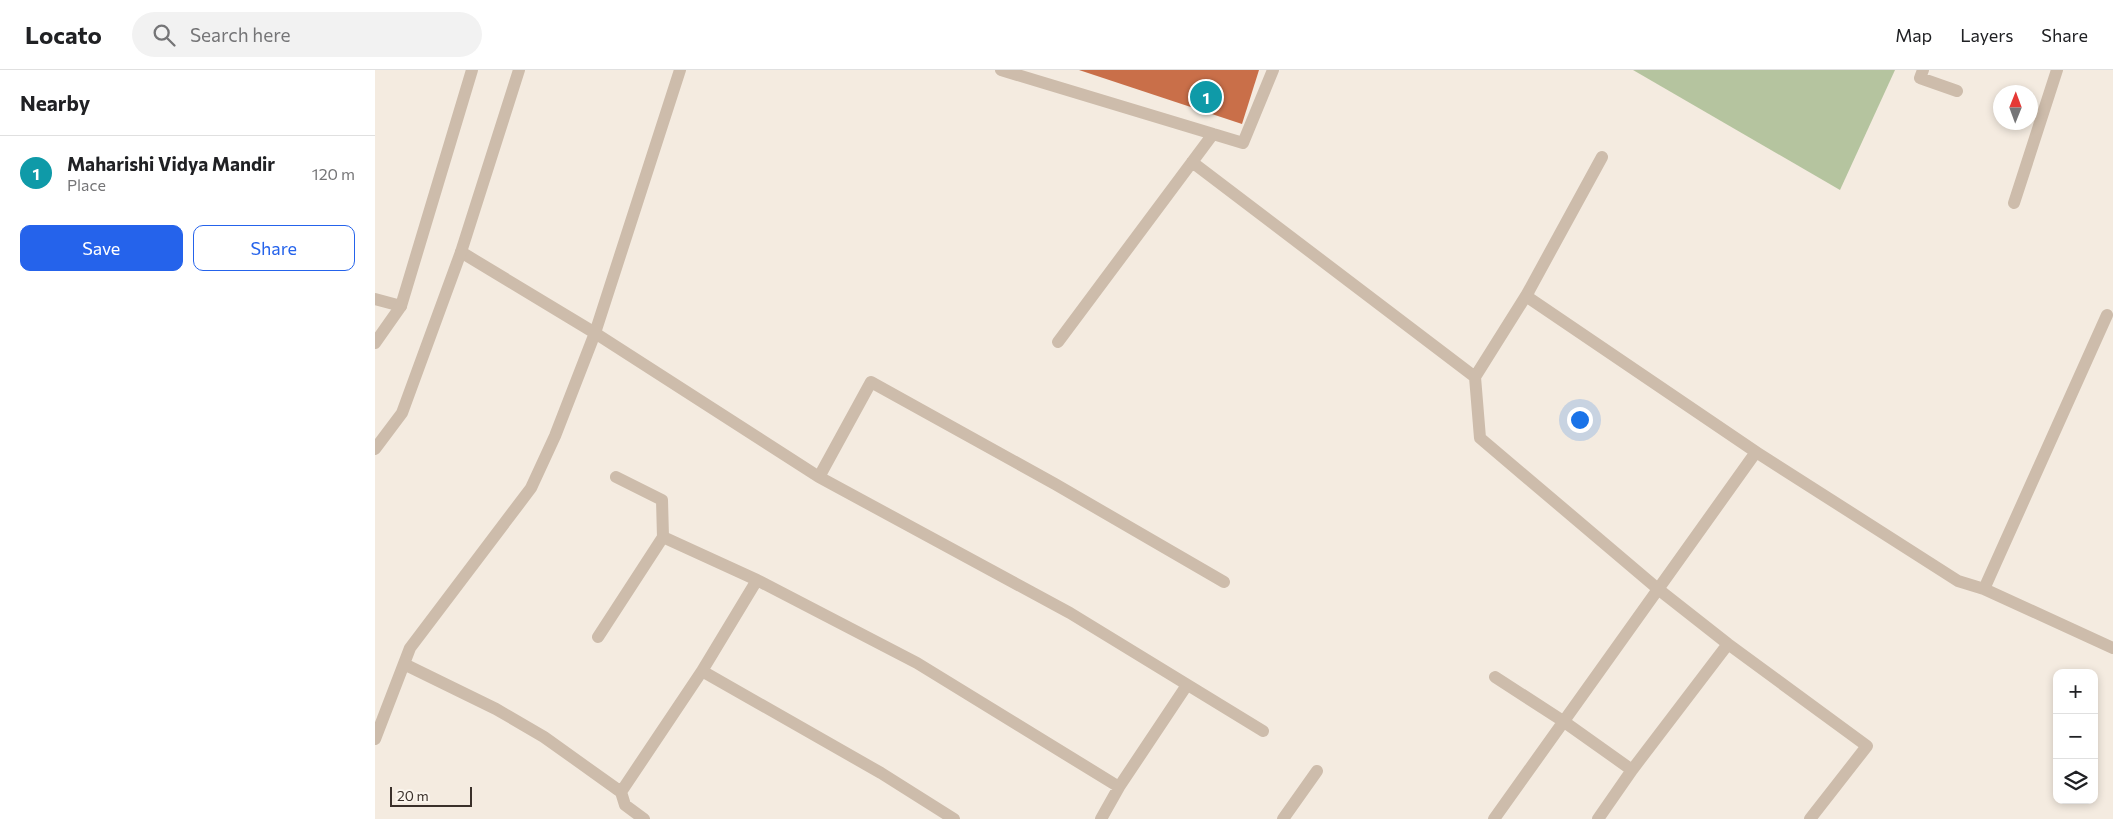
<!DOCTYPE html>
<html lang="en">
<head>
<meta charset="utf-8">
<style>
	body { margin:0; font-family:Commissioner,sans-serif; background:#f2f2f2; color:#202124 }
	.controls { position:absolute; right:15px; bottom:15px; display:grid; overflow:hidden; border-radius:10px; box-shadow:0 2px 8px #0003 }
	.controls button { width:45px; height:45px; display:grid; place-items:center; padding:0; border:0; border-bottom:1px solid #e0e0e0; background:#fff; color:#202124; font:25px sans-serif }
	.compass { position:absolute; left:1618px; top:15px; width:45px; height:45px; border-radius:50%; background:#fff; box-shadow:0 2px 8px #0003; rotate:1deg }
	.scale { position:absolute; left:15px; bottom:12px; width:82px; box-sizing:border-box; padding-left:5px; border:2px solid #3a302a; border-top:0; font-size:14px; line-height:18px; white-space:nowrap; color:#3a302a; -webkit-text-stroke:4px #fbf5ed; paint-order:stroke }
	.you { position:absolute; left:1204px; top:349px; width:18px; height:18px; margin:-12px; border:4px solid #fff; border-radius:50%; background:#1a73e8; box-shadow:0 0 0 8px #1a73e833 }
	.badge { display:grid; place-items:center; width:32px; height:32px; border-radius:50%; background:#2563eb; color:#fff; font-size:16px; font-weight:700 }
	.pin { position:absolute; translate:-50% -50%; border:2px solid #fff; box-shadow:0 1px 5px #0006 }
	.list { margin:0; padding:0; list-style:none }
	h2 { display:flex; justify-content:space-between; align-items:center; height:65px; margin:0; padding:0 20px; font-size:21px }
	h2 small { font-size:16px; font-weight:400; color:#757577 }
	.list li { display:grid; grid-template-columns:32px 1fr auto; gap:15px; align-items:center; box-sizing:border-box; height:75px; padding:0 20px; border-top:1px solid #e0e0e0 }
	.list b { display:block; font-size:19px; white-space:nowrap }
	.list p { margin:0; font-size:16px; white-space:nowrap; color:#757577 }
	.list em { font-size:16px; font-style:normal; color:#757577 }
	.actions { display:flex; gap:10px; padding:15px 20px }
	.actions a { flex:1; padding:11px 0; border:1px solid #2563eb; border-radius:10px; text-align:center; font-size:18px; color:#2563eb }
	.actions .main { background:#2563eb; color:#fff }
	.icon { flex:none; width:28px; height:28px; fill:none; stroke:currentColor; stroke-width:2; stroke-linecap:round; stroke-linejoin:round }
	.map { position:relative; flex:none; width:1738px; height:749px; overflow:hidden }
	header { display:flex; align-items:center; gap:30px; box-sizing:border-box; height:70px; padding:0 25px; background:#fff; border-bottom:1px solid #e0e0e0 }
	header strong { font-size:24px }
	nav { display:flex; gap:28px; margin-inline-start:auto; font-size:18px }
	.search { width:350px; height:45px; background:#f2f2f2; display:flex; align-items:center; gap:12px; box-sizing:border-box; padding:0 18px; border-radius:28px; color:#757577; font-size:19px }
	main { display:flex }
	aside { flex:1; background:#fff }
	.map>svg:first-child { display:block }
	.green { fill:#b5c49f }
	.building { fill:#c96f49 }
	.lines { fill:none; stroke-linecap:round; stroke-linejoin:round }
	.minor { stroke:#cdbcab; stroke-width:12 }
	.tertiary { stroke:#cdbcab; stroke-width:12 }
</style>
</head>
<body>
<header>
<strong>Locato</strong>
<div class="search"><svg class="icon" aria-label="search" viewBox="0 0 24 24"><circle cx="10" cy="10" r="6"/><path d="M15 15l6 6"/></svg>Search here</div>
<nav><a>Map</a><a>Layers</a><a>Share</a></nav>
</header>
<main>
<aside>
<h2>Nearby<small></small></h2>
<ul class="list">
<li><span class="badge" style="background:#0f9aa8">1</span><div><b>Maharishi Vidya Mandir</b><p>Place</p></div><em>120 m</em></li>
</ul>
<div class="actions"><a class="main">Save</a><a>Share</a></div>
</aside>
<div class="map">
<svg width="1738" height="749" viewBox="0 0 1738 749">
	<rect width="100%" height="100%" fill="#f4ebe0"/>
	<path class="green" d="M1258,0h262l-55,120z"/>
	<path class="building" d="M704,0h180l-17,54z"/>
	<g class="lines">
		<path class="minor" d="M626,0l242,73 30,-73
			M1548,0l-3,8 37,13
			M1227,87l-76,139 230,156 202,129 26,8 129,59
			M817,92l283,215 5,61 178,151 70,55 139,102 -57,73
			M1639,133l43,-133
			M86,182l134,81 224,144 251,136 193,118
			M0,229l26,7
			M683,272l155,-208
			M1100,307l54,-86
			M241,407l46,23 1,37
			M444,407l52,-95 184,102 169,98
			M1609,519l123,-274
			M223,567l65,-100 94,43
			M29,594l92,45 48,28 77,55 4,13 19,14
			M327,601l179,102 73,46
			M1120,607l68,44 69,49
			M0,669l35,-91 121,-160 24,-52 40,-103 85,-263
			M744,717l68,-102
			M246,722l81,-121 55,-91 160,83 202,124 -18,32
			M908,749l34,-48
			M1119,749l262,-367
			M1223,749l34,-49 96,-126"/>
		<path class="tertiary" d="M0,273l26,-37 71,-236
			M0,379l27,-36 59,-161 58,-182"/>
	</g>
</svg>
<div class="controls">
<button>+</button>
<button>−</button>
<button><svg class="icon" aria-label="layers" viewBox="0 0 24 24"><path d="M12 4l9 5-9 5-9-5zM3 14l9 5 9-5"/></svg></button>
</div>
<svg class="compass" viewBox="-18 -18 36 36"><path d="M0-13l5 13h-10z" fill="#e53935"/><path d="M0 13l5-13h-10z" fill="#757577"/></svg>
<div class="scale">20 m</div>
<div class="you"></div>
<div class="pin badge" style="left:831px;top:27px;background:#0f9aa8">1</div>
</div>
</main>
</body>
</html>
